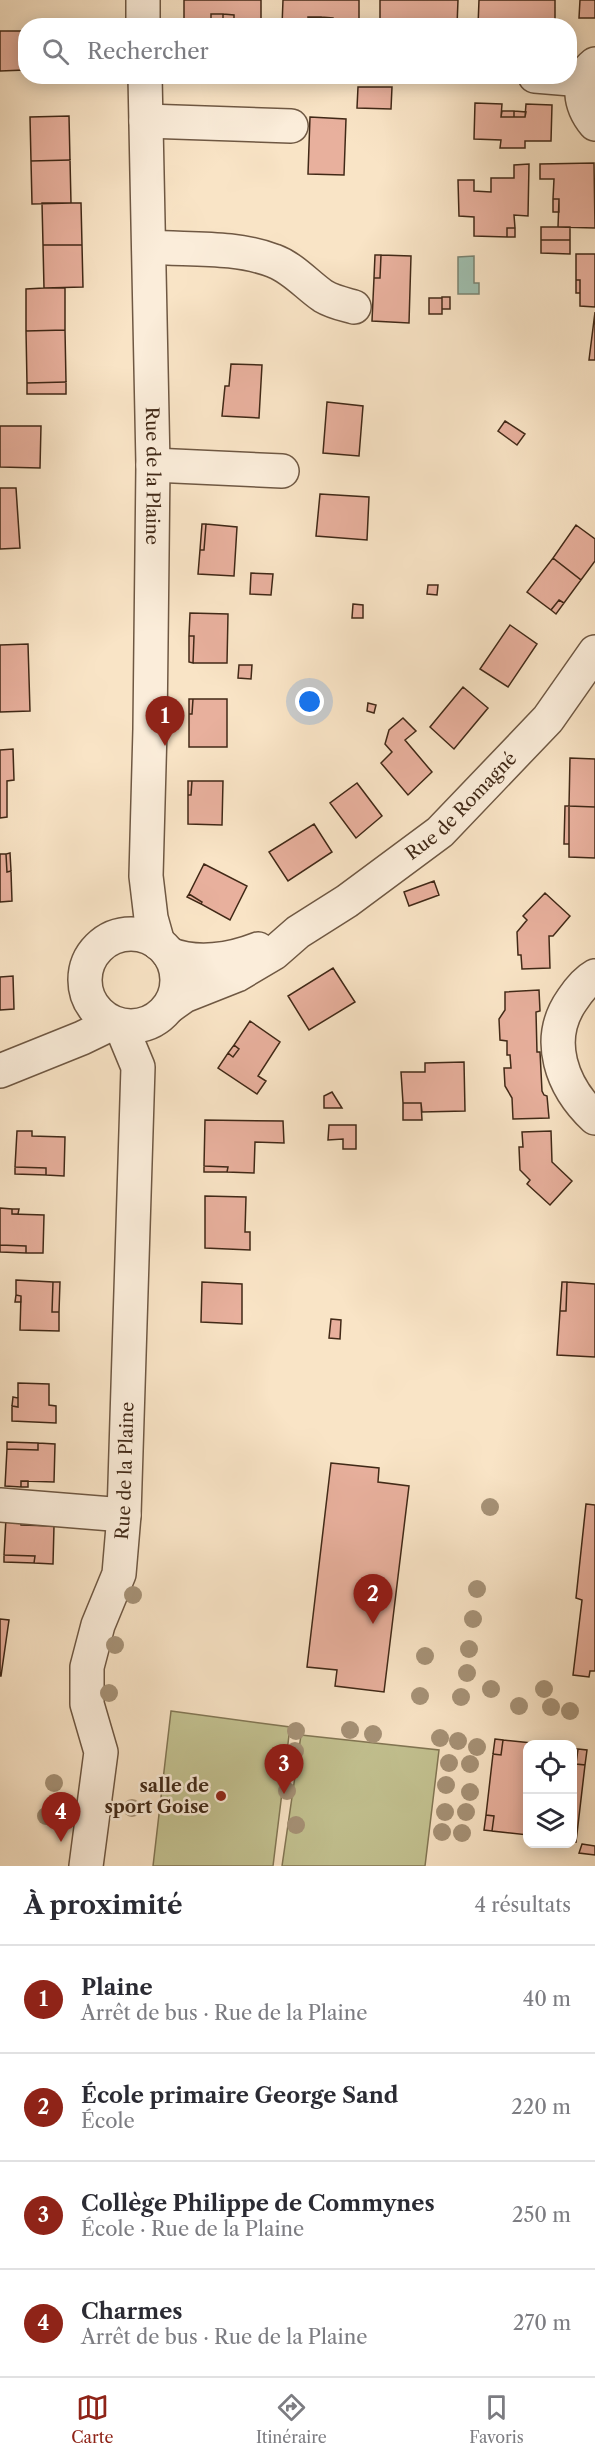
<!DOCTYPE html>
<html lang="fr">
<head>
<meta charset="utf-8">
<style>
	body { margin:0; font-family:"Libre Caslon Text",serif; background:#f2f2f3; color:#2b2b33 }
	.controls { position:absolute; right:18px; bottom:18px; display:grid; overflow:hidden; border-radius:12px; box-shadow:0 3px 15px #0003 }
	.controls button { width:54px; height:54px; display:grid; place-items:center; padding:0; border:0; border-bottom:2px solid #e1e1e2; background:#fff; color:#2b2b33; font:30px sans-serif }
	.you { position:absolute; left:310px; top:702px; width:21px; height:21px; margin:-15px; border:4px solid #fff; border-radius:50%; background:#1a73e8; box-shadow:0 0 0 9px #1a73e833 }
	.badge { display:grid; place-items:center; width:39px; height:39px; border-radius:50%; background:#8f2418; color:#fff; font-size:20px; font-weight:700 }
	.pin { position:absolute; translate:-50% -50px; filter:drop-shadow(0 2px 3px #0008) }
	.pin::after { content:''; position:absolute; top:32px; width:21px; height:18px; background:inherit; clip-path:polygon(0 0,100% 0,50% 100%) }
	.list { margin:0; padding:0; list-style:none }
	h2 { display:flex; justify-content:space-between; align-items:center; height:78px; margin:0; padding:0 24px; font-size:26px }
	h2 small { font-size:20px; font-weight:400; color:#7c7c81 }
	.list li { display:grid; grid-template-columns:39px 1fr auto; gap:18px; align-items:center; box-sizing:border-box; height:108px; padding:0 24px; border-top:2px solid #e1e1e2 }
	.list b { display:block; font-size:22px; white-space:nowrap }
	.list p { margin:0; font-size:20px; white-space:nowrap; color:#7c7c81 }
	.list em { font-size:20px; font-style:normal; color:#7c7c81 }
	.icon { flex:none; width:33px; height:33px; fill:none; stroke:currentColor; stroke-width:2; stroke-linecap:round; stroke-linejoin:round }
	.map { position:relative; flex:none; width:595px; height:1866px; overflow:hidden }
	.search { position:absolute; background:#fff; box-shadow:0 3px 15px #0003; left:18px; right:18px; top:18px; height:66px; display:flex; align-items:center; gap:15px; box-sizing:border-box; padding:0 21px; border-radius:24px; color:#7c7c81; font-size:22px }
	.sheet { height:510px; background:#fff }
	nav { display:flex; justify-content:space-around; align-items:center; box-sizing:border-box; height:84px; border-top:2px solid #e1e1e2; background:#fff; font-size:16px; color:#7c7c81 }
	nav a { display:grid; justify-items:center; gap:3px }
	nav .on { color:#8f2418 }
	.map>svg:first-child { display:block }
	.green { fill:#c3c291; stroke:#827654; stroke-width:1.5 }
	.water { fill:#9fbfaf; stroke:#798372; stroke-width:1.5 }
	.building { fill:#e8b09d; stroke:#412917; stroke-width:1.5 }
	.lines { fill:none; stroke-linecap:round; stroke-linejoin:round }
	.minor-casing { stroke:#6f5843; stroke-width:36 }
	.minor { stroke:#fbedda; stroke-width:33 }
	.tree { fill:#a69277 }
	.poi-dot { fill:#8f2418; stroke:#fbedda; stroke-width:2 }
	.labels { text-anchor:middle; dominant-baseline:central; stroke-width:5; stroke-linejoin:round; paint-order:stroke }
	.street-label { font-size:18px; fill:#412917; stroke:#fbedda }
	.poi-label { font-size:18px; font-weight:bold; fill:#412917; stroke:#fbedda; text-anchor:end }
</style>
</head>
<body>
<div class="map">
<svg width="595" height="1866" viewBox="0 0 595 1866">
	<rect width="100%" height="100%" fill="#f9e4c6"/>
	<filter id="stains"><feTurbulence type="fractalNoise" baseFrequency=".00333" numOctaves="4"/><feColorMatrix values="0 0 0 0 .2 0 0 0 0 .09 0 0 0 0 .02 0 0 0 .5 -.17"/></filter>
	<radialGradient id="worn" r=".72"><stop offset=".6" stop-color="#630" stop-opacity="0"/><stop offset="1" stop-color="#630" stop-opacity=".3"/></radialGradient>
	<path class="green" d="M171,1711l119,16 -17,139h-120z
		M301,1735l138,15 -14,116h-143z"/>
	<path class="water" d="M474,256v27h5v11h-21v-37z"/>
	<path class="building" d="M184,0h77v26h-27v-11l-11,-1h-12v12h-27z
		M283,0h76v26h-26v-8l-25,-1v9h-26z
		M380,0h78l-1,26h-27v-5l-23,-1v6h-27z
		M479,0h76v26h-27v-3l-24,-1v4h-26z
		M580,0h15v18h-16z
		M211,14h12v6l-12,-1z
		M223,14l11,1v5h-11z
		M308,17h13v5h-13z
		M321,17l12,1v5l-12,-1z
		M407,20h11v5h-11z
		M418,20l12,1v5l-12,-1z
		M504,22l12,1v3h-12z
		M0,31h24l1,39 -25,1z
		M24,31h2v39h-1z
		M358,87h34l-1,22 -34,-1z
		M475,103l27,1 -1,13h24l1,-13 26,1 -1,36h-26v7h-25l1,-8 -27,-1z
		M502,111h12v6h-13z
		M514,111l12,1 -1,5h-11z
		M69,116l1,44 -39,1 -1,-44z
		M310,117l36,2 -2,56 -36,-1z
		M70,160l1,43 -39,1 -1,-43z
		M594,163l1,65 -37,-1 1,-28h-6l1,-20h-14v-15z
		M529,164l-1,52 -14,-1 1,13h-8v9l-33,-1v-19l-15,-1 -1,-36h16v11l17,1v-14h23v-13z
		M553,199h6v13h-6z
		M42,203h39l1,42h-39z
		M541,227h29v13h-29z
		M507,228h8v9h-8z
		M541,240h29v14l-29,-1z
		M43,245h39l1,42 -39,1z
		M576,254h19v53l-15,-1v-26h-4z
		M375,255h6l-1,23h-6z
		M381,255l30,1 -2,67 -37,-2 2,-43h6z
		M576,280h4v13h-4z
		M44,288h21v42l-39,1v-42z
		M442,297h8v12h-8z
		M429,298h13v16h-13z
		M595,312v48h-6z
		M65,330l1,52 -39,1 -1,-52z
		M231,364l31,1 -3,53 -37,-2 3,-30h4z
		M66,382v12h-39v-11z
		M327,402l36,4 -4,50 -36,-3z
		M505,421l20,13 -8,11 -19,-14z
		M0,426h41l-1,42 -40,-1z
		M0,488h16l4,60 -20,1z
		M320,494l49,3 -2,43 -51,-4z
		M202,524h4l-2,26h-4z
		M206,524l31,3 -3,49 -36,-2 2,-24h4z
		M576,525l19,14v22l-14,19 -28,-22z
		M553,558l28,22 -17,23 -5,-3 -8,10 -24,-18z
		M251,573l22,1 -2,21 -21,-1z
		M428,585h10l-1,10 -10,-1z
		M559,600l5,3 -8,11 -5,-4z
		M353,604l10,1v13h-11z
		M190,613l38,1 -1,49h-34l1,-27h-5z
		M510,625l27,19 -29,43 -28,-18z
		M189,636h5l-1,27 -4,-1z
		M28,644l2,67 -30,1v-67z
		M239,665h13l-1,14 -13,-1z
		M463,687l25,21 -34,41 -24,-22z
		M189,699h4l-1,15h-3z
		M193,699h34v48h-38v-33h3z
		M368,703l8,2 -2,8 -7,-2z
		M403,718l13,13 -11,9 27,32 -24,23 -27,-32 11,-11 -7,-8 4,-14z
		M13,749l1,31 -7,1v36l-7,1v-68z
		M570,758l25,1v48l-26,-1z
		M188,781h4l-1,14h-3z
		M192,781h31l-1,44 -34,-1v-29h3z
		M357,783l25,33 -26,22 -26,-35z
		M565,806h4v38h-5z
		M569,806l26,1v51l-26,-1z
		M314,824l18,28 -44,29 -19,-29z
		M10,853l1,18 -4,1 -1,-18z
		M0,854h6l1,18 4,-1 1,30 -12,1z
		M204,864l43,22 -17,34 -29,-16 1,-2 -13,-8z
		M434,881l5,14 -30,11 -5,-14z
		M545,893l25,23 -17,20h-4l1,32 -28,1 -1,-14h-3l-1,-23 10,-12 -4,-4z
		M189,894l13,8 -1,2 -14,-7z
		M333,968l22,34 -46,28 -21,-34z
		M13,976l1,33 -14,1v-33z
		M539,990l1,21 -4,1 1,40h3l2,39 2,4 3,1 2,22 -36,1 -1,-21 -7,-12 -1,-18h7l-1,-13h-3v-14l-7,-1 -1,-21 6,-9v-18z
		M250,1021l30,21 -22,34 8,5 -9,13 -39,-26 10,-15 5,4 6,-8 -5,-4z
		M234,1045l5,4 -6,8 -5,-4z
		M464,1062l1,49 -43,1 -1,-9h-18l-2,-31h24v-9z
		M332,1092l10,16h-18v-12z
		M403,1103h18l1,17h-19z
		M205,1120l78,1 1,22 -29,-1 -1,31 -27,-1 1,-5 -24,-1z
		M329,1125h27v24h-13v-10l-15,1z
		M17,1131h15v5l33,1 -1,39 -18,-1v-7l-31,-1z
		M551,1131l1,31 20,19 -22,24 -23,-21 3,-4 -10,-10 -1,-23h4l-1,-15z
		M204,1166l24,1 -1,5h-23z
		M15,1167l31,1v7l-31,-1z
		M205,1196l41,1 -1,35h5v18l-45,-2z
		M0,1208l12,1v5l32,1 -1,38h-17v-7l-26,-1z
		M12,1209h7l-1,5h-6z
		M0,1245l26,1v7l-26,-1z
		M16,1280l37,2 -1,30h7v19l-39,-1 1,-34 -5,-1z
		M53,1282h7l-1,30h-7z
		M202,1282l40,2v40l-41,-2z
		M562,1282h5l-1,29h-6z
		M567,1282l28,2v73l-38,-2 3,-44h6z
		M16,1295l5,1v6h-6z
		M331,1319l10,1 -1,19 -11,-1z
		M18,1383l31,1v21l7,1v17l-44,-2v-15l6,1z
		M13,1397l5,1v9l-6,-1z
		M7,1442l31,1v7l-31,-1z
		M38,1443l17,1 -1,38 -33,-1v6l-16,-1 2,-37 31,1z
		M331,1463l48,5 -1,14 31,4 -25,206 -49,-6 2,-16 -30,-3z
		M21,1481h7v6h-7z
		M586,1504l9,1v166h-5l-1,6 -16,-2 9,-75 -6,-2z
		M6,1518l14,1 1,6 33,1 -1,38 -19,-1 1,-7 -31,-1z
		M4,1555l31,1 -1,7 -30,-1z
		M0,1619l9,1 -8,56h-1z
		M495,1739l8,1 -2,15 -8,-1z
		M503,1740l39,4h-14v91l-36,-4 2,-15 -8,-1 7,-61 8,1z
		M572,1748l6,1 -2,15 9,1 -9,77 -4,-1z
		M578,1749l9,1 -2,15 -9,-1z
		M486,1815l8,1 -2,15 -8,-1z
		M582,1844l13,2v9l-16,-2z"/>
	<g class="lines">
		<defs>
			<g id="minor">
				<path d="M143,0v26"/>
				<path d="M595,64c-20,16 -15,42 0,60"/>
				<path id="s1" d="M145,76l8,389 -3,264 -4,147 5,42 7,25"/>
				<path d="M535,76l48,4"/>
				<path d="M146,121l145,5"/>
				<path d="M149,247c41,3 87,-1 125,14 19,7 33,24 49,35 10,6 20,8 31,11"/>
				<path d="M153,465l129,6"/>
				<circle cx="131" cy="980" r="46"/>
				<path d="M169,954c28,11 61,6 89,-5"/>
				<path d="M595,976c-9,5 -17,15 -23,24 -28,40 -10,87 23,118"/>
				<path id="s2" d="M170,1006l14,-10 53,-21 37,-22 24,-21 49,-31 93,-69 108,-113 47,-67"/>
				<path d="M0,1071l82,-33 31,-15"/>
				<path d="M0,1505l124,10"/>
				<path id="s3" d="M86,1866l15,-114 -14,-48v-37l11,-42 21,-51 5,-59 14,-448 -17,-41"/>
			</g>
		</defs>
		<use href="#minor" class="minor-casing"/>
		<use href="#minor" class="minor"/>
	</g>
	<g class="tree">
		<circle cx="490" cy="1507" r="9"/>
		<circle cx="477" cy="1589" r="9"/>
		<circle cx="133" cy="1595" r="9"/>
		<circle cx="473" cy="1619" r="9"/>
		<circle cx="115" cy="1645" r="9"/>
		<circle cx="469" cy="1649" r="9"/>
		<circle cx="425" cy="1656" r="9"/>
		<circle cx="467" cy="1673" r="9"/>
		<circle cx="491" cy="1689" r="9"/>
		<circle cx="544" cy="1689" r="9"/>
		<circle cx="109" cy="1693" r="9"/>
		<circle cx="420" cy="1696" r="9"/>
		<circle cx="461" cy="1697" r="9"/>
		<circle cx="519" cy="1706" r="9"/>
		<circle cx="551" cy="1707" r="9"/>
		<circle cx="570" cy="1711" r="9"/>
		<circle cx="350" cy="1730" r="9"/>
		<circle cx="296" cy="1731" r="9"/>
		<circle cx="373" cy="1734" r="9"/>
		<circle cx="440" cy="1738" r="9"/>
		<circle cx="458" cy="1741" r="9"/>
		<circle cx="477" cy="1747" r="9"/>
		<circle cx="295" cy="1751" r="9"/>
		<circle cx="449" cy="1763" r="9"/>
		<circle cx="470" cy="1764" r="9"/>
		<circle cx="291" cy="1769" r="9"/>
		<circle cx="54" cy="1783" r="9"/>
		<circle cx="446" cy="1785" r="9"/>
		<circle cx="287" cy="1791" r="9"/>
		<circle cx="470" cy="1792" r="9"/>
		<circle cx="132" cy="1808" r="9"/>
		<circle cx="445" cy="1812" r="9"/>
		<circle cx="466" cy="1812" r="9"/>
		<circle cx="46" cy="1816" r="9"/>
		<circle cx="296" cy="1825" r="9"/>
		<circle cx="442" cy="1832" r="9"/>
		<circle cx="462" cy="1833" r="9"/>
	</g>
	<circle class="poi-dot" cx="221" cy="1796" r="6"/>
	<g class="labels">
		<g class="street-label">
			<text stroke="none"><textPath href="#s1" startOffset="400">Rue de la Plaine</textPath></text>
			<text stroke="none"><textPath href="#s2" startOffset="356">Rue de Romagné</textPath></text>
			<text stroke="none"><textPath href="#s3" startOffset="404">Rue de la Plaine</textPath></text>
		</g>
		<g class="poi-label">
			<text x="209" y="1786">salle de<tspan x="209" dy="21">sport Goise</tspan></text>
		</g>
	</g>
	<rect width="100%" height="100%" filter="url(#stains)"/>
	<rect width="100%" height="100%" fill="url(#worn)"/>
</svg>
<div class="controls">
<button><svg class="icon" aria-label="locate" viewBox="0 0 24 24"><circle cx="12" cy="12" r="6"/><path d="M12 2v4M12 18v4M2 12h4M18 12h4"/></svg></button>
<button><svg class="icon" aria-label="layers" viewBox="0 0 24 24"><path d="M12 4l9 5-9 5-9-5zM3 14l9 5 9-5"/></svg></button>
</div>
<div class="you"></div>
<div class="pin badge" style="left:165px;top:746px">1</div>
<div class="pin badge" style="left:373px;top:1624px">2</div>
<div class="pin badge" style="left:284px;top:1794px">3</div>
<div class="pin badge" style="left:61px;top:1842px">4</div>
<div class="search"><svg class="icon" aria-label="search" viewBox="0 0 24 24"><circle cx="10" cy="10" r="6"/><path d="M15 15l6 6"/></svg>Rechercher</div>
</div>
<section class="sheet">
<h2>À proximité<small>4 résultats</small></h2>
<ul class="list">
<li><span class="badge">1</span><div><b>Plaine</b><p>Arrêt de bus · Rue de la Plaine</p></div><em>40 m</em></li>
<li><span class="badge">2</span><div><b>École primaire George Sand</b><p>École</p></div><em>220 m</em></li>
<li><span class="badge">3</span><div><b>Collège Philippe de Commynes</b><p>École · Rue de la Plaine</p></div><em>250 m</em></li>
<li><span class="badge">4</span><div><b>Charmes</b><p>Arrêt de bus · Rue de la Plaine</p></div><em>270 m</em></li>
</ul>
</section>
<nav>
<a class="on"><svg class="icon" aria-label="map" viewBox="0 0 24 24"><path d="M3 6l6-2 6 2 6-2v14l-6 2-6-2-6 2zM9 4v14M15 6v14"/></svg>Carte</a>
<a><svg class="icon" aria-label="directions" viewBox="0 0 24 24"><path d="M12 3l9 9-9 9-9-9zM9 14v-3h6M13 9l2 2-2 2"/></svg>Itinéraire</a>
<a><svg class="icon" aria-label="saved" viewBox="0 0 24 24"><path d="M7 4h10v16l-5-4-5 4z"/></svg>Favoris</a>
</nav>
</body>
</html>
